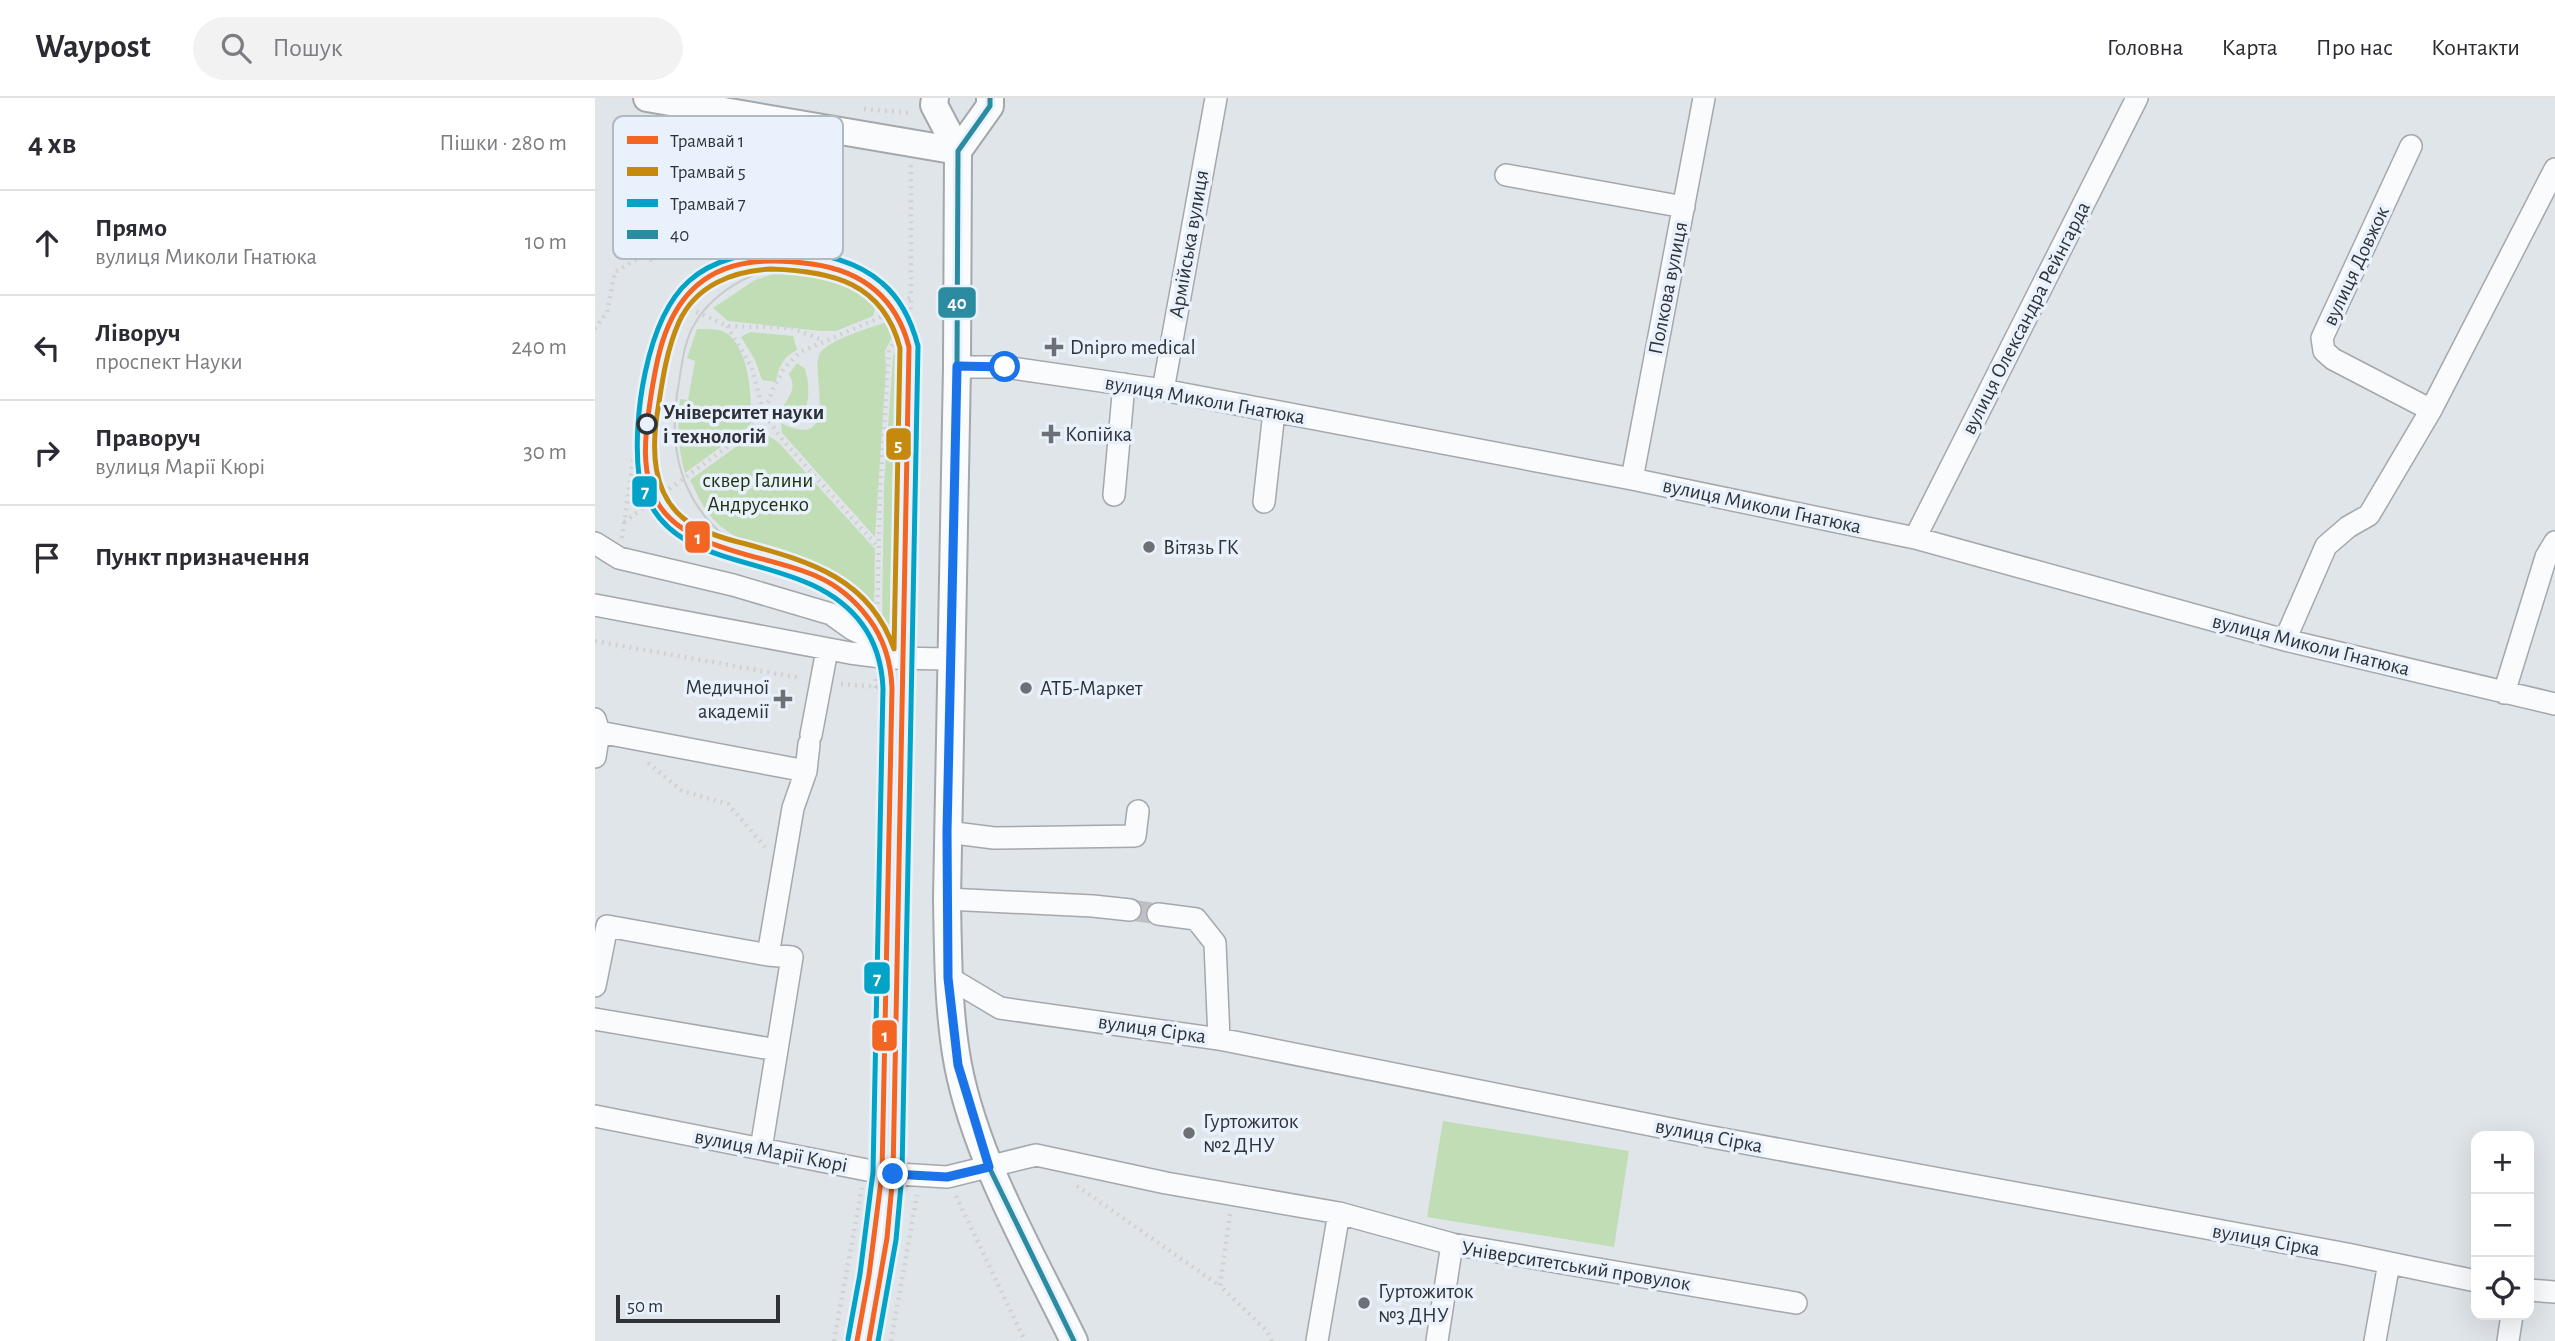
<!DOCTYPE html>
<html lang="uk">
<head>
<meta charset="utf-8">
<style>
	body { margin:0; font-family:"Alegreya Sans",sans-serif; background:#f2f2f3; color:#2b2b33 }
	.controls { position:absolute; right:21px; bottom:21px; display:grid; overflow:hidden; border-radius:14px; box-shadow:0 7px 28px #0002 }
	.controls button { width:63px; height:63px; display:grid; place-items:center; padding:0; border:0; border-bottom:2px solid #e1e1e2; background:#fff; color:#2b2b33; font:35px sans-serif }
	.scale { position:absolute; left:21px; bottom:18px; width:164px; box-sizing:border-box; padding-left:7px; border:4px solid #2f3337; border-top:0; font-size:19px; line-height:24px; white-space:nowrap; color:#2f3337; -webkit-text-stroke:5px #e9f2fc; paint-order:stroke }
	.stop { position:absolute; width:21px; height:21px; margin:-16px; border:5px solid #1a73e8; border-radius:50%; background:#fff }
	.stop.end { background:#1a73e8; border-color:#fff; box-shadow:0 2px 7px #0008 }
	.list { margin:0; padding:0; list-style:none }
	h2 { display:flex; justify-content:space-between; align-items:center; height:91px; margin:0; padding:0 28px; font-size:30px }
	h2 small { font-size:23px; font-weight:400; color:#7c7c81 }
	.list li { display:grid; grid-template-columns:46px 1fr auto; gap:21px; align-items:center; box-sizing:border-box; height:105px; padding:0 28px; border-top:2px solid #e1e1e2 }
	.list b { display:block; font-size:26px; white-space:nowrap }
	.list p { margin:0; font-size:23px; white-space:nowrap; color:#7c7c81 }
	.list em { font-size:23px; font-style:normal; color:#7c7c81 }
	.icon { flex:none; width:38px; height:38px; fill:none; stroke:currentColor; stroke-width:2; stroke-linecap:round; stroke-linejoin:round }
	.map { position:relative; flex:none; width:1960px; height:1243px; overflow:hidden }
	header { display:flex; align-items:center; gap:42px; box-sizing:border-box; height:98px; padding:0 35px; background:#fff; border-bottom:2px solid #e1e1e2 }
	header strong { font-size:33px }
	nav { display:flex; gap:38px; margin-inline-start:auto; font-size:24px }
	.search { width:490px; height:63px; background:#f2f2f3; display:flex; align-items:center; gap:18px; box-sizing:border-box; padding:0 24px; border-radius:38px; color:#7c7c81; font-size:26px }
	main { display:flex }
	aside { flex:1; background:#fff }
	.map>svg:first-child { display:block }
	.green { fill:#c0ddb6 }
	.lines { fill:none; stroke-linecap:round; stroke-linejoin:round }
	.minor-tunnel { stroke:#bdc1c6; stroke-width:21; stroke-dasharray:21 10; stroke-linecap:butt }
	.minor-casing { stroke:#a4a8ac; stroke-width:24 }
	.major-casing { stroke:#a4a8ac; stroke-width:30 }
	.path { stroke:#d1d1d3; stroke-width:4.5; stroke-dasharray:2 5; stroke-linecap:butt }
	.minor { stroke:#fafbfc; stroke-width:21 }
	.major { stroke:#fafbfc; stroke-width:26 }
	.tram { stroke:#c9cacb; stroke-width:2 }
	.bus-1-casing { stroke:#e9f2fc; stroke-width:10 }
	.bus-1 { stroke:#2b8ba1; stroke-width:5 }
	.tram-1-casing { stroke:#e9f2fc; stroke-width:10 }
	.tram-2-casing { stroke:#e9f2fc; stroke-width:10 }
	.tram-3-casing { stroke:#e9f2fc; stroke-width:10 }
	.tram-1 { stroke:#f26522; stroke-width:5 }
	.tram-2 { stroke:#c5890e; stroke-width:5 }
	.tram-3 { stroke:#02a3c6; stroke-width:5 }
	.route { stroke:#1a73e8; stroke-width:9 }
	.poi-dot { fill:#6d7176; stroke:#e9f2fc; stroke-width:2.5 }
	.stop-dot { fill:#e9f2fc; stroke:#2f3337; stroke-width:3.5 }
	.labels { text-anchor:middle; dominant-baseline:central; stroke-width:7; stroke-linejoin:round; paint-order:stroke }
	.street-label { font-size:21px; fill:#2f3337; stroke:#e9f2fc }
	.poi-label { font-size:21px; fill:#2f3337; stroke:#e9f2fc; text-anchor:start }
	.stop-label { font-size:21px; font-weight:bold; fill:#2f3337; stroke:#e9f2fc; text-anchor:start }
	.park-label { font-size:21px; fill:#1c310e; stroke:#e9f2fc }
	.key { fill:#e9f2fc; stroke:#b1b9c1; stroke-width:2 }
	.key-label { font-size:19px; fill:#2f3337 }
	.line-badge { stroke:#e9f2fc; stroke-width:2.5 }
	.badge-label { font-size:19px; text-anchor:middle; font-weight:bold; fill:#fff }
</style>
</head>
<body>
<header>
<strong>Waypost</strong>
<div class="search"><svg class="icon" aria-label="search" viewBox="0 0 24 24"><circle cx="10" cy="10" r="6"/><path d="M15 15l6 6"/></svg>Пошук</div>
<nav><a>Головна</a><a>Карта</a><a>Про нас</a><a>Контакти</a></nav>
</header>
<main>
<aside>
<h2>4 хв<small>Пішки · 280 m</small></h2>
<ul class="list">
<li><svg class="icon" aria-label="ahead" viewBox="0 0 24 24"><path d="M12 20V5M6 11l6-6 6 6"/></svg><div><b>Прямо</b><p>вулиця Миколи Гнатюка</p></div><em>10 m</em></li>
<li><svg class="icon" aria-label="left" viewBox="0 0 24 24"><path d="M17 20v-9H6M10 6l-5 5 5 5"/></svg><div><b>Ліворуч</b><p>проспект Науки</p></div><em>240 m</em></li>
<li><svg class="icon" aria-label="right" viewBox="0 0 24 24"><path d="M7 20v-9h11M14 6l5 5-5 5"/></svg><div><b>Праворуч</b><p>вулиця Марії Кюрі</p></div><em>30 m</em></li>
<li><svg class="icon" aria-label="arrive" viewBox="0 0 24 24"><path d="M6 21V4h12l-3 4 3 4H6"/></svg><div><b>Пункт призначення</b></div></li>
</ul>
</aside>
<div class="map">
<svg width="1960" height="1243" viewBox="0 0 1960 1243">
	<rect width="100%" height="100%" fill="#e0e5ea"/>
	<path class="green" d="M199,169c30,3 62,9 83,33l-4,16 -37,15h-15l-93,-10 -15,-13 42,-28z
		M295,223l6,9 -11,21 1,18 -11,168 -93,-104 -1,-10c62,31 28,-52 39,-70 10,-14 53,-26 70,-32z
		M102,231c11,0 24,-1 32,6 21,18 23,65 22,90l-66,48c-7,-25 -8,-48 -5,-74l8,1 7,-39 -8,-3z
		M155,234l43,4 4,14c-14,7 -19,17 -21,32l-14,-2 -7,-20 -14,-23z
		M305,242l3,11 -6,272 -3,10 -5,-1 -7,-11 2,-136 9,-129z
		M202,265l8,6c5,15 5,36 -4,49l-11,-4 -7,-7c7,-13 14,-19 6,-33z
		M169,335l14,9 97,107 -1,68c-10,-14 -22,-30 -37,-39 -40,-25 -98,-25 -129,-65 -7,-9 -12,-22 -18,-33l58,-42z
		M848,1023l186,30 -15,96 -187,-30z"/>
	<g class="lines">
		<path class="minor-tunnel" d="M535,812l28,4"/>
		<defs>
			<path id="minor" d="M1816,48l-89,192 2,13 9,8 98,51
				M911,77l178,32
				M362,269h48l158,23 469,89 283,59 370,102 270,64
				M568,292l53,-292
				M1037,381l72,-381
				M519,397l10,-111
				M669,404l10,-90
				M1320,440l222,-440
				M0,445l24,15 114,27 98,29 21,15 21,10 16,19
				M0,507l255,48 39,5 61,1
				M1690,542l41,-94 22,-19 21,-12 62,-105 124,-241
				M1909,595l42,-136 9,-15
				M0,621l4,13 207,39
				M216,637l16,-85
				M0,659l4,-25
				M352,734l47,6 141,-2 3,-25
				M352,801l146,7 37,4
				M563,816l38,5 19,24 4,96
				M353,879l52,31 219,31 482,96 646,119 129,27
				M0,888l12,-60 161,29 25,-147 13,-37 3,-27
				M0,921l182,31
				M0,1018l287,57 65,4 89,-22 130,28 173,30 -22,128
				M166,1051l31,-192 -24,-2
				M744,1115l113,31
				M1934,1192l26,2
				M268,1243l19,-114 5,-54
				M842,1243l15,-97 344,59
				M1780,1243l14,-78
				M1913,1243l4,-26"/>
			<path id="major" d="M52,0l311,53
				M340,0l-1,7 24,46 -1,216 -10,532c1,55 1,112 11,166 18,94 74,190 116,276
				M363,53l32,-45v-8"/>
		</defs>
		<use href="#minor" class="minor-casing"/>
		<use href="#major" class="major-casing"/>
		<path class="path" d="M269,11l48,4
			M57,163l-5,-8 24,-127
			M76,202l56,26 65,2 30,12
			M132,228l24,40 13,47 16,24 98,110
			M0,231l12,-17 8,-40 32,-19
			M29,424l125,-91 15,-18 9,-24 11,-21 16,-16 79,-34 32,-21v-133
			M27,440l27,-186 8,-27 14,-25 -3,-6
			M282,520l3,-125 9,-143 21,-32 1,-21
			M0,543l206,37
			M246,586l51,4
			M281,590v-12
			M53,665l34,28 46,13 37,43
			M482,1088l143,100
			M361,1098l69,145
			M635,1116l-10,72 47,45 5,10
			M239,1243l28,-153
			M296,1243l26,-146"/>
		<use href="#minor" class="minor"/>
		<use href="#major" class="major"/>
		<path class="tram" d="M169,461c-76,-32 -100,-99 -85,-177 3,-18 5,-40 15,-57 21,-38 71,-61 113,-62"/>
		<defs>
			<path id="bus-1" d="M395,0v8l-32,45 -1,216 -10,465 1,145 10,88 31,102 85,174"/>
		</defs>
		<use href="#bus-1" class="bus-1-casing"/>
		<use href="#bus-1" class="bus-1"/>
		<defs>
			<path id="tram-1" d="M262,1243l12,-66 13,-102 10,-485c-1,-25 -8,-49 -23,-69 -14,-19 -32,-34 -53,-43 -47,-21 -127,-24 -157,-71 -19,-30 -14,-70 -9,-103 6,-40 13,-83 42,-112 32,-32 78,-32 120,-26 50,7 84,33 97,83l-16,827 -6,64 -18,103"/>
			<path id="tram-2" d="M176,171c60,2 112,13 129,79l-6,301c-24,-70 -83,-87 -148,-105 -21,-5 -46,-12 -63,-26 -31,-26 -31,-68 -26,-103 5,-32 9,-64 22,-93 17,-37 54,-51 92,-53z"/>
			<path id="tram-3" d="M253,1241l12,-65 13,-102 10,-484c-1,-23 -7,-45 -21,-64 -56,-76 -182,-44 -216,-129 -2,-6 -6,-12 -7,-19 -7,-55 7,-157 50,-195 45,-41 147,-39 193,2 19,16 30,40 36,63l-16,828 -6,66 -18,101"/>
		</defs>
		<use href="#tram-1" class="tram-1-casing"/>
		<use href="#tram-2" class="tram-2-casing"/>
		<use href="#tram-3" class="tram-3-casing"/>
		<use href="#tram-1" class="tram-1"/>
		<use href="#tram-2" class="tram-2"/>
		<use href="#tram-3" class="tram-3"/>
	</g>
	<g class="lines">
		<path class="route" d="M298,1076l54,3 42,-10 -31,-102 -10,-87 -1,-146 10,-466 48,1"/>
	</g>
	<g class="poi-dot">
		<path d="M455.5 238.5h7v7h7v7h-7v7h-7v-7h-7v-7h7z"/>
		<path d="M452.5 325.5h7v7h7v7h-7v7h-7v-7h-7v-7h7z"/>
		<circle cx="554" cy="449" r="7"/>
		<circle cx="431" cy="590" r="7"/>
		<path d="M184.5 590.5h7v7h7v7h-7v7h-7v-7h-7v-7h7z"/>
		<circle cx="594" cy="1035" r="7"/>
		<circle cx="769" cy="1205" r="7"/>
	</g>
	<circle class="stop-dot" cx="52" cy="326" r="9"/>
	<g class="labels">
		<g class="street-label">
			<text transform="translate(594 146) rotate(-80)">Армійська вулиця</text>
			<text transform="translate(1761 168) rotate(-65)">вулиця Довжок</text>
			<text transform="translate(1073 190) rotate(-79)">Полкова вулиця</text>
			<text transform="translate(1431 220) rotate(-63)">вулиця Олександра Рейнгарда</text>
			<text transform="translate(610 302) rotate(10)">вулиця Миколи Гнатюка</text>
			<text transform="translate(1167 408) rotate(12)">вулиця Миколи Гнатюка</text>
			<text transform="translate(1716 547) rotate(14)">вулиця Миколи Гнатюка</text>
			<text transform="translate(557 931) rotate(8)">вулиця Сірка</text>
			<text transform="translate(1114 1038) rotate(11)">вулиця Сірка</text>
			<text transform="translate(176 1053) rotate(11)">вулиця Марії Кюрі</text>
			<text transform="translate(1671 1142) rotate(10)">вулиця Сірка</text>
			<text transform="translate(981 1168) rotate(9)">Університетський провулок</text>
		</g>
		<g class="poi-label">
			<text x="475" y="249">Dnipro medical</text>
			<text x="470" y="336">Копійка</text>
			<text x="568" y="449">Вітязь ГК</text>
			<text x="174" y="589" text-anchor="end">Медичної<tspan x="174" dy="24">академії</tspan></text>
			<text x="445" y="590">АТБ-Маркет</text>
			<text x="608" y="1023">Гуртожиток<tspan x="608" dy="24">№2 ДНУ</tspan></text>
			<text x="783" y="1193">Гуртожиток<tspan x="783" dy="24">№3 ДНУ</tspan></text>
		</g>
		<g class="stop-label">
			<text x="68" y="314">Університет науки<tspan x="68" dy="24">і технологій</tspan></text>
		</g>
		<g class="park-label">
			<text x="163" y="382">сквер Галини<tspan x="163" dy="24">Андрусенко</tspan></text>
		</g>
	</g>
	<rect x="18" y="18" width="230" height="143" rx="10" class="key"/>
	<rect x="32" y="38" width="31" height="8" fill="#f26522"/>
	<rect x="32" y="69" width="31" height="9" fill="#c5890e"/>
	<rect x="32" y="101" width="31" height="8" fill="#02a3c6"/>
	<rect x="32" y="132" width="31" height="9" fill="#2b8ba1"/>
	<g class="key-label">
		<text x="75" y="49">Трамвай 1</text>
		<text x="75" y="80">Трамвай 5</text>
		<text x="75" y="112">Трамвай 7</text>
		<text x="75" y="143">40</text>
	</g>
	<g class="line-badge">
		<rect x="342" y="188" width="40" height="33" rx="7" fill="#2b8ba1"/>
		<rect x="290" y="329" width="27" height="34" rx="7" fill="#c5890e"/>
		<rect x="36" y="377" width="27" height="33" rx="7" fill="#02a3c6"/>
		<rect x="89" y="422" width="27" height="34" rx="7" fill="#f26522"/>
		<rect x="268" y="863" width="28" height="34" rx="7" fill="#02a3c6"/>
		<rect x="276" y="921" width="27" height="33" rx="7" fill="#f26522"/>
	</g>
	<g class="badge-label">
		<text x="362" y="211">40</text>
		<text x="303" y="353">5</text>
		<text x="50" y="400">7</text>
		<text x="103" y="446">1</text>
		<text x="282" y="887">7</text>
		<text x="290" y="944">1</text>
	</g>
</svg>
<div class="controls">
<button>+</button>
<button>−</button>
<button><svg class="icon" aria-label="locate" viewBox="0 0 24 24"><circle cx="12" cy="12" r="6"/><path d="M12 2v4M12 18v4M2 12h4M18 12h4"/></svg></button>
</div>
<div class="scale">50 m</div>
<div class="stop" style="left:410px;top:269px"></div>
<div class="stop end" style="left:298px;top:1076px"></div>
</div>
</main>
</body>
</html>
